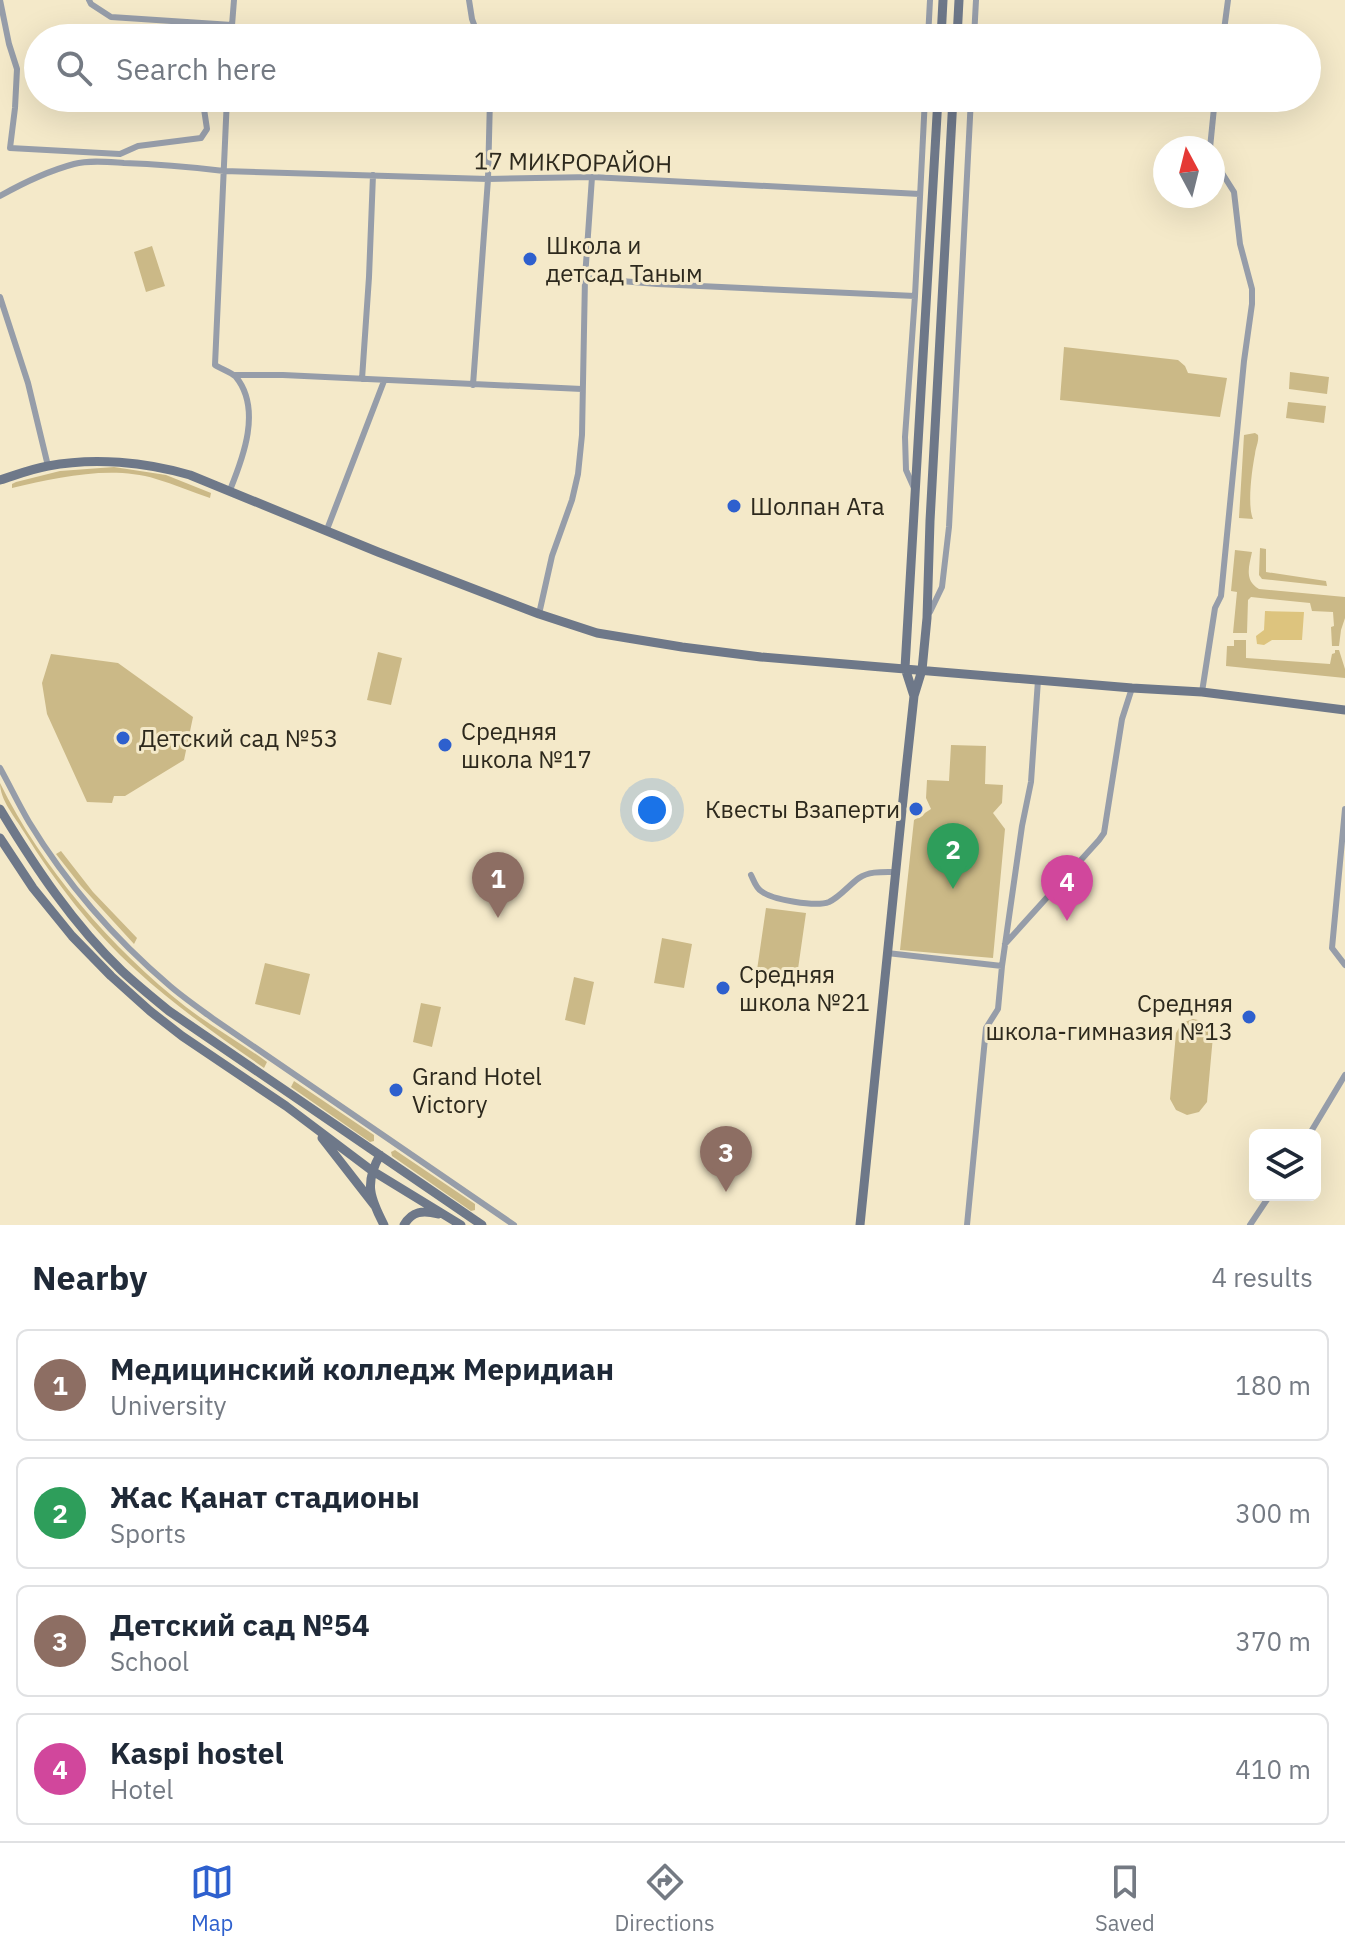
<!DOCTYPE html>
<html lang="en">
<head>
<meta charset="utf-8">
<style>
	body { margin:0; font-family:"IBM Plex Sans",sans-serif; background:#f2f2f3; color:#1f2937 }
	.controls { position:absolute; right:24px; bottom:24px; display:grid; overflow:hidden; border-radius:12px; box-shadow:0 8px 32px #0002 }
	.controls button { width:72px; height:72px; display:grid; place-items:center; padding:0; border:0; border-bottom:2px solid #e0e1e3; background:#fff; color:#1f2937; font:40px sans-serif }
	.compass { position:absolute; left:1153px; top:136px; width:72px; height:72px; border-radius:50%; background:#fff; box-shadow:0 8px 32px #0002; rotate:353deg }
	.you { position:absolute; left:652px; top:810px; width:28px; height:28px; margin:-20px; border:6px solid #fff; border-radius:50%; background:#1a73e8; box-shadow:0 0 0 12px #1a73e833 }
	.badge { display:grid; place-items:center; width:52px; height:52px; border-radius:50%; background:#2e60ce; color:#fff; font-size:26px; font-weight:700 }
	.pin { position:absolute; translate:-50% -66px; filter:drop-shadow(0 2px 4px #0008) }
	.pin::after { content:''; position:absolute; top:42px; width:28px; height:24px; background:inherit; clip-path:polygon(0 0,100% 0,50% 100%) }
	.list { margin:0; padding:0; list-style:none }
	h2 { display:flex; justify-content:space-between; align-items:center; height:104px; margin:0; padding:0 32px; font-size:34px }
	h2 small { font-size:26px; font-weight:400; color:#747a83 }
	.list li { display:grid; grid-template-columns:52px 1fr auto; gap:24px; align-items:center; box-sizing:border-box; height:112px; margin:0 16px 16px; padding:0 16px; border:2px solid #e0e1e3; border-radius:12px }
	.list b { display:block; font-size:30px; white-space:nowrap }
	.list p { margin:0; font-size:26px; white-space:nowrap; color:#747a83 }
	.list em { font-size:26px; font-style:normal; color:#747a83 }
	.icon { flex:none; width:44px; height:44px; fill:none; stroke:currentColor; stroke-width:2; stroke-linecap:round; stroke-linejoin:round }
	.map { position:relative; flex:none; width:1345px; height:1225px; overflow:hidden }
	.search { position:absolute; background:#fff; box-shadow:0 8px 32px #0002; left:24px; right:24px; top:24px; height:88px; display:flex; align-items:center; gap:20px; box-sizing:border-box; padding:0 28px; border-radius:44px; color:#747a83; font-size:30px }
	.sheet { height:616px; background:#fff }
	nav { display:flex; justify-content:space-around; align-items:center; box-sizing:border-box; height:112px; border-top:2px solid #e0e1e3; background:#fff; font-size:22px; color:#747a83 }
	nav a { display:grid; justify-items:center; gap:4px }
	nav .on { color:#2e60ce }
	.map>svg:first-child { display:block }
	.green { fill:#cbb987 }
	.water { fill:#ddc47e }
	.lines { fill:none; stroke-linecap:round; stroke-linejoin:round }
	.street { stroke:#969da9; stroke-width:6 }
	.secondary { stroke:#6e7889; stroke-width:9 }
	.poi-dot { fill:#2e60ce; stroke:#f4e9c9; stroke-width:3 }
	.labels { text-anchor:middle; dominant-baseline:central; stroke-width:6; stroke-linejoin:round; paint-order:stroke }
	.street-label { font-size:24px; fill:#2d291d; stroke:#f4e9c9 }
	.poi-label { font-size:24px; fill:#2d291d; stroke:#f4e9c9; text-anchor:start }
</style>
</head>
<body>
<div class="map">
<svg width="1345" height="1225" viewBox="0 0 1345 1225">
	<rect width="100%" height="100%" fill="#f4e9c9"/>
	<path class="green" d="M152,246l13,40 -19,6 -12,-40z
		M1064,347l114,13 7,6 3,7 39,5 -7,39 -160,-17z
		M1290,372l39,5 -2,17 -38,-5z
		M1288,402l38,4 -2,17 -38,-5z
		M1255,433l3,2c1,7 -2,11 -3,19 -3,15 -8,51 -2,65l-14,-1 5,-83z
		M114,467l52,8 45,18 -1,5c-18,-6 -36,-14 -54,-19 -46,-14 -99,-1 -144,9v-4l4,-2 44,-11z
		M1260,548l6,1v23l60,9 1,5 -65,-7 -3,-4z
		M1235,550l17,2c-3,14 -8,29 7,37l86,8v21l-4,12 -2,16h-7l-1,-19 3,-1 -1,-14 -21,-1 -2,-8 -59,-6 -3,3 -1,33h-14l4,-41 -6,-1z
		M1234,640h12v18l84,6 2,-10 3,-1v-3h4l6,19v9l-119,-12 1,-20h7z
		M378,652l24,6 -11,47 -24,-5z
		M51,654l67,9 75,54 -9,43 -59,36h-11l-2,7 -25,-1 -40,-88 -5,-31z
		M951,745l35,1 -1,38 18,1 -1,18 -9,10 12,16 -12,129 -93,-8 14,-130 17,-11 -5,-11 1,-18 22,1z
		M0,783c41,84 112,166 186,224 26,20 55,36 81,55l-3,6c-44,-31 -88,-61 -128,-98 -43,-39 -81,-88 -112,-138 -9,-15 -24,-32 -24,-49z
		M61,851l32,41 44,46 -3,6 -53,-58 -25,-32z
		M766,908l40,5 -9,63 -40,-6z
		M662,938l30,6 -8,44 -30,-5z
		M265,963l45,11 -10,41 -45,-11z
		M574,977l20,5 -9,43 -20,-5z
		M421,1003l20,4 -9,40 -19,-5z
		M1193,1019l5,1 10,6 5,10 -6,66 -8,10 -12,3 -11,-5 -6,-11 6,-66 6,-10z
		M294,1081l80,54v6l-4,1 -79,-55z
		M395,1150l80,54v6l-4,1 -79,-55 -1,-4z"/>
	<path class="water" d="M1265,611l39,1 -2,28h-30l-8,5 -7,-1 -1,-8 8,-6z"/>
	<g class="lines">
		<path class="street" d="M0,0l9,44 8,25 -2,39 -5,40 110,6 18,-8 63,-8 6,-9 -3,-20 2,-11
			M89,0l2,4 20,13 121,8
			M469,0l3,19 7,19
			M186,38l1,-16
			M231,38l3,-38
			M928,38l2,-38
			M974,38l2,-38
			M1223,38l5,-38
			M227,98l-12,267c6,4 16,7 21,12 26,32 7,81 -6,113
			M1210,148l5,-50
			M0,196c23,-13 48,-25 74,-32 16,-4 34,-2 50,-1 34,1 67,4 100,8l264,8 104,-2 328,17
			M585,278l72,6 258,12
			M0,297l28,86 20,83
			M235,375h48l299,14
			M362,379l7,-102 4,-102
			M473,385l15,-206 2,-81
			M914,488l-8,-18 -1,-33 10,-141 10,-198
			M326,532l58,-151
			M930,612l12,-25 7,-60 22,-429
			M539,614l13,-58 20,-56 6,-26 4,-39 3,-157 7,-101
			M1202,692l13,-84 6,-12 23,-235 8,-57v-15l-12,-45 -6,-52 -12,-19 -9,-8
			M0,768c10,18 19,37 29,54 37,61 87,118 141,164 14,12 30,23 45,34l299,205
			M1345,809l-13,139 13,17
			M751,875c3,6 5,13 10,16 11,9 55,16 68,11 11,-5 20,-17 30,-24 10,-7 24,-6 36,-6
			M1005,944l94,-104 5,-7 18,-114 10,-31
			M887,953l115,13 20,-140 9,-44 7,-102
			M1309,1135l36,-60
			M967,1225l19,-197 12,-19 4,-43
			M1250,1225l20,-30"/>
		<path class="secondary" d="M941,38l2,-38
			M957,38l2,-38
			M0,480c16,-5 31,-11 48,-14 46,-9 97,-4 142,9l188,77 161,62 58,19 85,14 79,10 371,31 70,4 143,18
			M914,696l-9,-28 33,-570
			M0,809c35,58 73,115 122,162 15,14 31,27 47,40l313,214
			M0,838l33,50 39,48 39,40 39,35 32,25 104,70 85,64 90,55
			M322,1138l53,68
			M380,1155c-16,28 -10,43 4,70
			M404,1225c8,-14 19,-15 34,-11
			M860,1225l46,-455 8,-74 8,-26 5,-52 3,-97 23,-423"/>
	</g>
	<g class="poi-dot">
		<circle cx="530" cy="259" r="8"/>
		<circle cx="734" cy="506" r="8"/>
		<circle cx="123" cy="738" r="8"/>
		<circle cx="445" cy="745" r="8"/>
		<circle cx="916" cy="809" r="8"/>
		<circle cx="723" cy="988" r="8"/>
		<circle cx="1249" cy="1017" r="8"/>
		<circle cx="396" cy="1090" r="8"/>
	</g>
	<g class="labels">
		<g class="street-label">
			<text transform="translate(573 162) rotate(1)">17 МИКРОРАЙОН</text>
		</g>
		<g class="poi-label">
			<text x="546" y="245">Школа и<tspan x="546" dy="28">детсад Таным</tspan></text>
			<text x="750" y="506">Шолпан Ата</text>
			<text x="461" y="731">Средняя<tspan x="461" dy="28">школа №17</tspan></text>
			<text x="139" y="738">Детский сад №53</text>
			<text x="900" y="809" text-anchor="end">Квесты Взаперти</text>
			<text x="739" y="974">Средняя<tspan x="739" dy="28">школа №21</tspan></text>
			<text x="1233" y="1003" text-anchor="end">Средняя<tspan x="1233" dy="28">школа-гимназия №13</tspan></text>
			<text x="412" y="1076">Grand Hotel<tspan x="412" dy="28">Victory</tspan></text>
		</g>
	</g>
</svg>
<div class="controls">
<button><svg class="icon" aria-label="layers" viewBox="0 0 24 24"><path d="M12 4l9 5-9 5-9-5zM3 14l9 5 9-5"/></svg></button>
</div>
<svg class="compass" viewBox="-18 -18 36 36"><path d="M0-13l5 13h-10z" fill="#e53935"/><path d="M0 13l5-13h-10z" fill="#747a83"/></svg>
<div class="you"></div>
<div class="pin badge" style="left:498px;top:918px;background:#8d6e63">1</div>
<div class="pin badge" style="left:953px;top:889px;background:#2e9e5b">2</div>
<div class="pin badge" style="left:726px;top:1192px;background:#8d6e63">3</div>
<div class="pin badge" style="left:1067px;top:921px;background:#d1479c">4</div>
<div class="search"><svg class="icon" aria-label="search" viewBox="0 0 24 24"><circle cx="10" cy="10" r="6"/><path d="M15 15l6 6"/></svg>Search here</div>
</div>
<section class="sheet">
<h2>Nearby<small>4 results</small></h2>
<ul class="list">
<li><span class="badge" style="background:#8d6e63">1</span><div><b>Медицинский колледж Меридиан</b><p>University</p></div><em>180 m</em></li>
<li><span class="badge" style="background:#2e9e5b">2</span><div><b>Жас Қанат стадионы</b><p>Sports</p></div><em>300 m</em></li>
<li><span class="badge" style="background:#8d6e63">3</span><div><b>Детский сад №54</b><p>School</p></div><em>370 m</em></li>
<li><span class="badge" style="background:#d1479c">4</span><div><b>Kaspi hostel</b><p>Hotel</p></div><em>410 m</em></li>
</ul>
</section>
<nav>
<a class="on"><svg class="icon" aria-label="map" viewBox="0 0 24 24"><path d="M3 6l6-2 6 2 6-2v14l-6 2-6-2-6 2zM9 4v14M15 6v14"/></svg>Map</a>
<a><svg class="icon" aria-label="directions" viewBox="0 0 24 24"><path d="M12 3l9 9-9 9-9-9zM9 14v-3h6M13 9l2 2-2 2"/></svg>Directions</a>
<a><svg class="icon" aria-label="saved" viewBox="0 0 24 24"><path d="M7 4h10v16l-5-4-5 4z"/></svg>Saved</a>
</nav>
</body>
</html>
